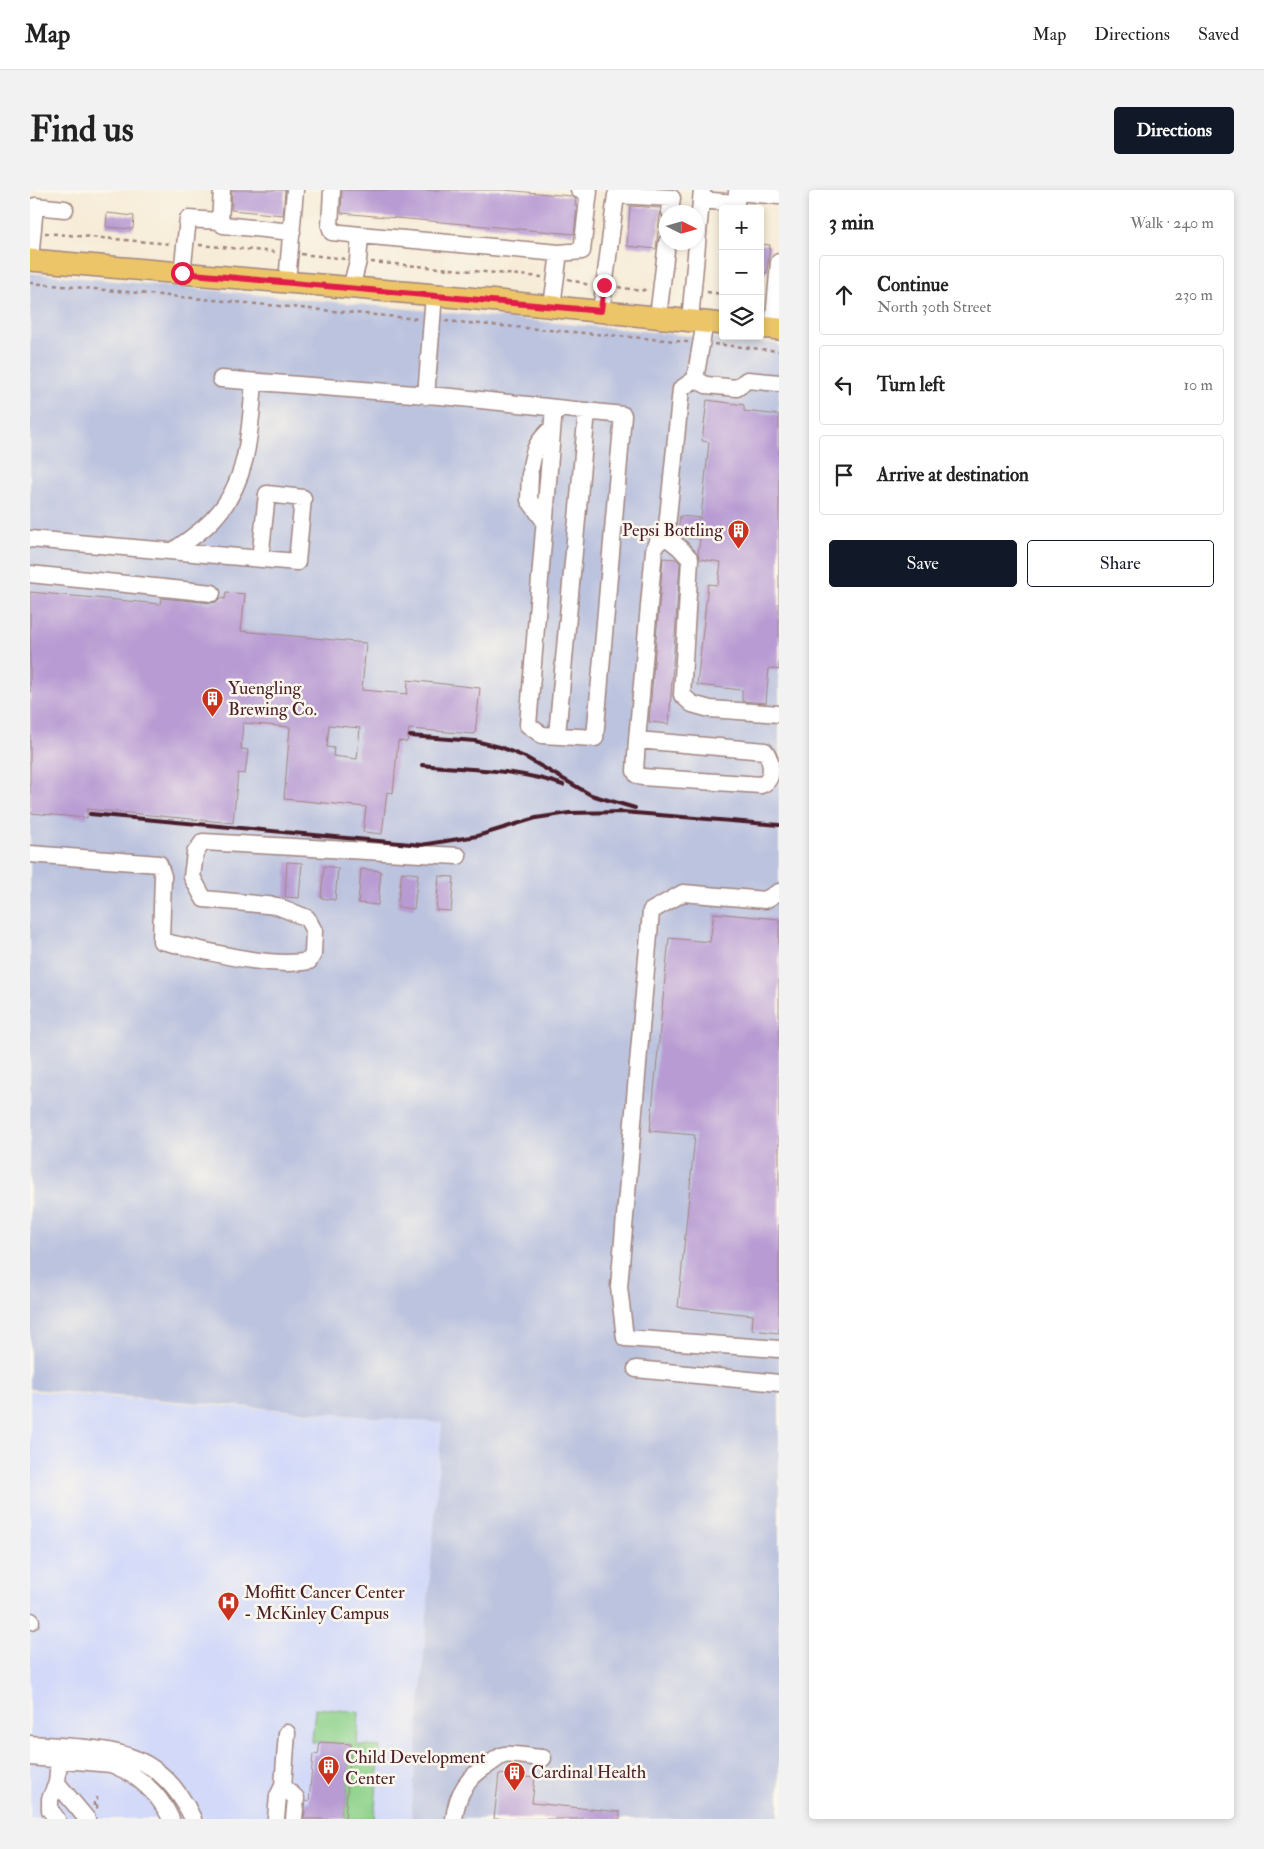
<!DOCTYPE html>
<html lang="en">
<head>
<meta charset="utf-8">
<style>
	body { margin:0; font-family:"IM FELL Double Pica",serif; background:#f2f2f2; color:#222 }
	.controls { position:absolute; right:15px; top:15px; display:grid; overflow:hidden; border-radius:5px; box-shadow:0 2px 8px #0003 }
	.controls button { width:45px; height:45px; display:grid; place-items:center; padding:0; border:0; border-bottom:1px solid #e0e0e0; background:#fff; color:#222; font:25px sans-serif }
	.compass { position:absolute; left:629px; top:15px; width:45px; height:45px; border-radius:50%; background:#fff; box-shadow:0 2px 8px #0003; rotate:95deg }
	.stop { position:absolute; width:15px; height:15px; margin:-11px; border:4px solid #e11d48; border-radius:50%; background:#fff }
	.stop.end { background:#e11d48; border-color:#fff; box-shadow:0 1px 5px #0008 }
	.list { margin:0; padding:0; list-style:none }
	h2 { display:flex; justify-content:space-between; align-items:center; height:65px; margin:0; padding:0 20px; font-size:21px }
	h2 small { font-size:16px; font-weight:400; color:#767676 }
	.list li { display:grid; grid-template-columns:32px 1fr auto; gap:15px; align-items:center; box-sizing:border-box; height:80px; margin:0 10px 10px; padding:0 10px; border:1px solid #e0e0e0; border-radius:5px }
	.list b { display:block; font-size:19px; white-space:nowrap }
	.list p { margin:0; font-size:16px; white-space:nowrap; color:#767676 }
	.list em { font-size:16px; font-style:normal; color:#767676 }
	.actions { display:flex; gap:10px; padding:15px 20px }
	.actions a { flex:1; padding:11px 0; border:1px solid #111827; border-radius:5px; text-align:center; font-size:18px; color:#111827 }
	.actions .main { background:#111827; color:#fff }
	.icon { flex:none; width:28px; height:28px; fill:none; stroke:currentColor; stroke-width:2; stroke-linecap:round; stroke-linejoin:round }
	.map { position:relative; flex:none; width:749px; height:1629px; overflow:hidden; border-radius:5px }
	header { display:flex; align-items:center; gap:30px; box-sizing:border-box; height:70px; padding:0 25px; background:#fff; border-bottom:1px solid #e0e0e0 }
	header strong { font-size:24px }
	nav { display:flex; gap:28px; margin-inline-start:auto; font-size:18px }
	.intro { display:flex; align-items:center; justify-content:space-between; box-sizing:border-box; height:120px; padding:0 30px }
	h1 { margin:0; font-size:35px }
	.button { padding:12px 22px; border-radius:5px; background:#111827; color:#fff; font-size:18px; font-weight:700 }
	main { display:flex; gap:30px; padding:0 30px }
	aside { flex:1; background:#fff; border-radius:5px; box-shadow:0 2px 8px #0003 }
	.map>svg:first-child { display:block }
	.built { fill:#d2d9f9 }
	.industrial { fill:#bcc3de }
	.green { fill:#8dd18a; stroke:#6c785a }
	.building { fill:#b89bd3; fill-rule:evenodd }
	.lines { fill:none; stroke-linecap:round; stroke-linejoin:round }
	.minor-casing { stroke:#a08580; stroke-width:19 }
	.major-casing { stroke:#a08580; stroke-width:24 }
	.path { stroke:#a08580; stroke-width:2.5; stroke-dasharray:4 4; stroke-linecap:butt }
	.minor { stroke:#fff; stroke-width:16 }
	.major { stroke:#ecc569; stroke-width:21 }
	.rail { stroke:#4a1f2b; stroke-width:4 }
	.route { stroke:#e11d48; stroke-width:6 }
	.labels { text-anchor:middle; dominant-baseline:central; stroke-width:5; stroke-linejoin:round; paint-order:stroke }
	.poi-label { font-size:18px; fill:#4a1f2b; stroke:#fbf7ec; text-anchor:start }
</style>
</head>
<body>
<header>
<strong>Map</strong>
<nav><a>Map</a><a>Directions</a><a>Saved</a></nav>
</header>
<div class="intro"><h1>Find us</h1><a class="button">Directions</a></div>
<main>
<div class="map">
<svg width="749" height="1629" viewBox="0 0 749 1629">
	<rect width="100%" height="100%" fill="#fbf7ec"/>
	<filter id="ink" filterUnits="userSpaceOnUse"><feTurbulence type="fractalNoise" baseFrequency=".02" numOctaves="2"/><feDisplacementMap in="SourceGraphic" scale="10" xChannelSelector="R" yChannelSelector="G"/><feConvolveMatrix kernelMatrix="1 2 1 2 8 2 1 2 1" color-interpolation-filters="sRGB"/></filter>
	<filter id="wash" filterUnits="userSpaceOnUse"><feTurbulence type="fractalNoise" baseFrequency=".0096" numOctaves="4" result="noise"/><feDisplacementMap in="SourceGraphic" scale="20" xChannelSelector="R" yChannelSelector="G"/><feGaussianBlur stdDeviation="1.12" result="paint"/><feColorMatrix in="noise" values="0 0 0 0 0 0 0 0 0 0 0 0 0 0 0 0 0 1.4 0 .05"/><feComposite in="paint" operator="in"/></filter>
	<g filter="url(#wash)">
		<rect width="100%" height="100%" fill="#f6ebd6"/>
		<path class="built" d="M0,1201l412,32 -31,396h-381z"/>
		<path class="industrial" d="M0,83l749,71v1475h-368l31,-396 -412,-34z"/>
		<path class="green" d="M285,1518l44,4 -2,33 23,2 -6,72h-29l6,-75 -39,-2z"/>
		<g id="blocks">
			<path class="building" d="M202,0h53l-2,25 -52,-5z
				M312,0h162l67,6 5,3 -1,7h2l-3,28 -233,-21z
				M600,16l31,2 -5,41 -29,-3z
				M77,23l27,3 -1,13 -27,-2z
				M730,54l10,1 -3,28 -7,-1z
				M677,210l37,5v6l35,4v255l-10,-2 -3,35 -24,-2v-11l-45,-5 11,-101 10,1 3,-23 -21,-3 -2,-5 2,-15 -18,-2 -4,-4 2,-17 21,2 8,-76 -7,-1z
				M633,368l13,1 4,4 -11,161 -20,-2z
				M0,402l130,12 2,-6 49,5 5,-1 4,-4 5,1 1,-7 19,2 -4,37 125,12 -4,47 45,4 1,-14 72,8 -5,46 -66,-5 -2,13 -9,-1 -5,52 -6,-1 -5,42 -19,-2 3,-25 -82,-8 6,-72 -47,-4 -2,26 7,1 -3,24 -7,-1 -5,50 -146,-14v9l-57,-5zM299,535l31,3 -3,31 -24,-3 1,-8 -7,-1z
				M257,672l15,1 -3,35 -14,-1z
				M294,676l14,2 -3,32 -14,-2z
				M331,679l20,2 -3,34 -20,-2z
				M372,682l16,2 -4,35 -17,-2z
				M409,686l15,1 -3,34 -15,-1z
				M684,723l65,6v414l-27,-3 1,-15 -75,-8 17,-172 -45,-4 19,-193 41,4z
				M290,1552l31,2 -6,75h-41l2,-18 3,1 4,-48 5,1z
				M469,1584l36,4 -3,25 88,9v7h-126z"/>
		</g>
	</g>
	<g filter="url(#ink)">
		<use href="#blocks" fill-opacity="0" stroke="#a08580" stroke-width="1"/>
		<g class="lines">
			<defs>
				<path id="minor" d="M192,0l-2,31 3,4 69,7
					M302,0l-2,36 2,6 28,3
					M707,0v2l42,4
					M671,10l35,3 1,-11
					M529,63l23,-2 7,-60 -10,-1
					M0,70l5,-54 30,3
					M152,83l6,-54 32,2
					M257,92l8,-92
					M321,98l7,-27 2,-26 199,18 -7,53
					M571,121l15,-116 56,3 -2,14
					M628,127l9,-75
					M660,130l12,-130
					M743,139l6,-67
					M191,189l231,18 171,18 -28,323 -53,-3 -14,-10 26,-317
					M665,189l10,-57
					M396,206l8,-101
					M501,277c3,-20 7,-26 21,-39
					M500,284l-1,26 16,22
					M636,347l14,11 10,11 -8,136 10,9 18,5 69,5
					M0,349l267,23 6,-64 -36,-4 -7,65
					M143,361c14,-10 30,-20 42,-34 34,-36 35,-88 39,-135
					M0,384l182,19
					M527,545l30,-324
					M607,550l128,11c7,10 10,29 -4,34l-119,-8 -5,-2 -2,-4 2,-31 17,-190 2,-6 10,-7 15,-148 14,-10 11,6 31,3 10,-8 32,3
					M0,664l129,10 4,12 -2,65c43,9 106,28 148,20l4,-7 1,-23 -7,-13 -30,-12 -73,-7 -12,-22 3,-24 8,-11 255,14
					M749,702l-14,8 -82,-7 -32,18 -32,376 6,51 154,11
					M606,1179l143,14
					M0,1431h1
					M0,1554c72,6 128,-1 163,75
					M30,1558l-3,35 30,36
					M0,1567l81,7c26,10 48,29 60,55
					M27,1593l-7,16v11l7,9
					M253,1596l13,12 -2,21
					M246,1629l2,-23 5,-10 4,-53
					M424,1629c3,-26 14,-43 37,-56 4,-3 9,-7 13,-8 8,-2 30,3 39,3"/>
				<path id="major" d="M0,70l418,36 275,28
					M730,137l19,2"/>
			</defs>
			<use href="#minor" class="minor-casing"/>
			<use href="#major" class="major-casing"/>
			<path class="path" d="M15,43l126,11
				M169,55l77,7
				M271,64l45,5
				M341,72l171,15
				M538,89l21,6 2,-1
				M0,93l389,36
				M588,97l23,4 6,-2
				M677,102l16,2
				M415,131l243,21
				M684,154l65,7
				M64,1616v-6l3,-2v11"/>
			<use href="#minor" class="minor"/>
			<use href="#major" class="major"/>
			<path class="rail" d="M380,546l65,5 25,6 25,10 66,38 44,13
				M392,575c47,5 96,4 141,20
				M60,624l331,31 56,-9 59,-18 33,-5 54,-1 156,13"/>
		</g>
	</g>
	<g class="lines" filter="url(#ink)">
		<path class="route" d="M152,83l419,38 3,-26"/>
	</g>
	<defs>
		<symbol id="building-pin" viewBox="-11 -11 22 30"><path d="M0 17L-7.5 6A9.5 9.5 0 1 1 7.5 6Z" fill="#c8321e" stroke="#fbf7ec"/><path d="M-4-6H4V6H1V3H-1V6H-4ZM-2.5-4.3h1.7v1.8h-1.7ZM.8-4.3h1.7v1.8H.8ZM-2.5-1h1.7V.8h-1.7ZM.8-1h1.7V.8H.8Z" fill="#fff"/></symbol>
		<symbol id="hospital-pin" viewBox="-11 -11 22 30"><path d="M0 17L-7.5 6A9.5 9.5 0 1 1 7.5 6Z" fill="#c8321e" stroke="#fbf7ec"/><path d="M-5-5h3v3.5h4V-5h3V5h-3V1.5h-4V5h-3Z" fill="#fff"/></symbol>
	</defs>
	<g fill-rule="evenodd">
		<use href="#building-pin" x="696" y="328" width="25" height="34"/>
		<use href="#building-pin" x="170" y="496" width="25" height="34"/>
		<use href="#hospital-pin" x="186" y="1400" width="25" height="34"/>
		<use href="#building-pin" x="286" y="1564" width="25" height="34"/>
		<use href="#building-pin" x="472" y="1570" width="25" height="34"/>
	</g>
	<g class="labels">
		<g class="poi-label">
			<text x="693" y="340" text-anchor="end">Pepsi Bottling</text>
			<text x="198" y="498">Yuengling<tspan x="198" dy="21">Brewing Co.</tspan></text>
			<text x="214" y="1402">Moffitt Cancer Center<tspan x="214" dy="21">- McKinley Campus</tspan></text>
			<text x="315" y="1567">Child Development<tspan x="315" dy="21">Center</tspan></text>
			<text x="501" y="1582">Cardinal Health</text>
		</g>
	</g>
</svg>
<div class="controls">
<button>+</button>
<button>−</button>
<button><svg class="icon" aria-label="layers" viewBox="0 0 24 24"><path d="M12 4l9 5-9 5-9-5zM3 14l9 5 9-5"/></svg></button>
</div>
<svg class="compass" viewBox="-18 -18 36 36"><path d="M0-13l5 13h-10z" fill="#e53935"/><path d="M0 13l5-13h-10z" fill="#767676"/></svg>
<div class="stop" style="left:152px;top:83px"></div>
<div class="stop end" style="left:574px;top:95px"></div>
</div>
<aside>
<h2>3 min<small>Walk · 240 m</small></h2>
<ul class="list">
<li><svg class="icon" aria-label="ahead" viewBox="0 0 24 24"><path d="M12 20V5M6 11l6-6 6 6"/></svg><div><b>Continue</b><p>North 30th Street</p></div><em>230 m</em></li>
<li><svg class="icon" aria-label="left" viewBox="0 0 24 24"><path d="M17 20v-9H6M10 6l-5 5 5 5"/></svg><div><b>Turn left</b></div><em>10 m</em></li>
<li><svg class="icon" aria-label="arrive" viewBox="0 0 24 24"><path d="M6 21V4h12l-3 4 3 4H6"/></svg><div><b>Arrive at destination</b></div></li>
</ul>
<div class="actions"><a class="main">Save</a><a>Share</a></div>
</aside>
</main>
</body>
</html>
